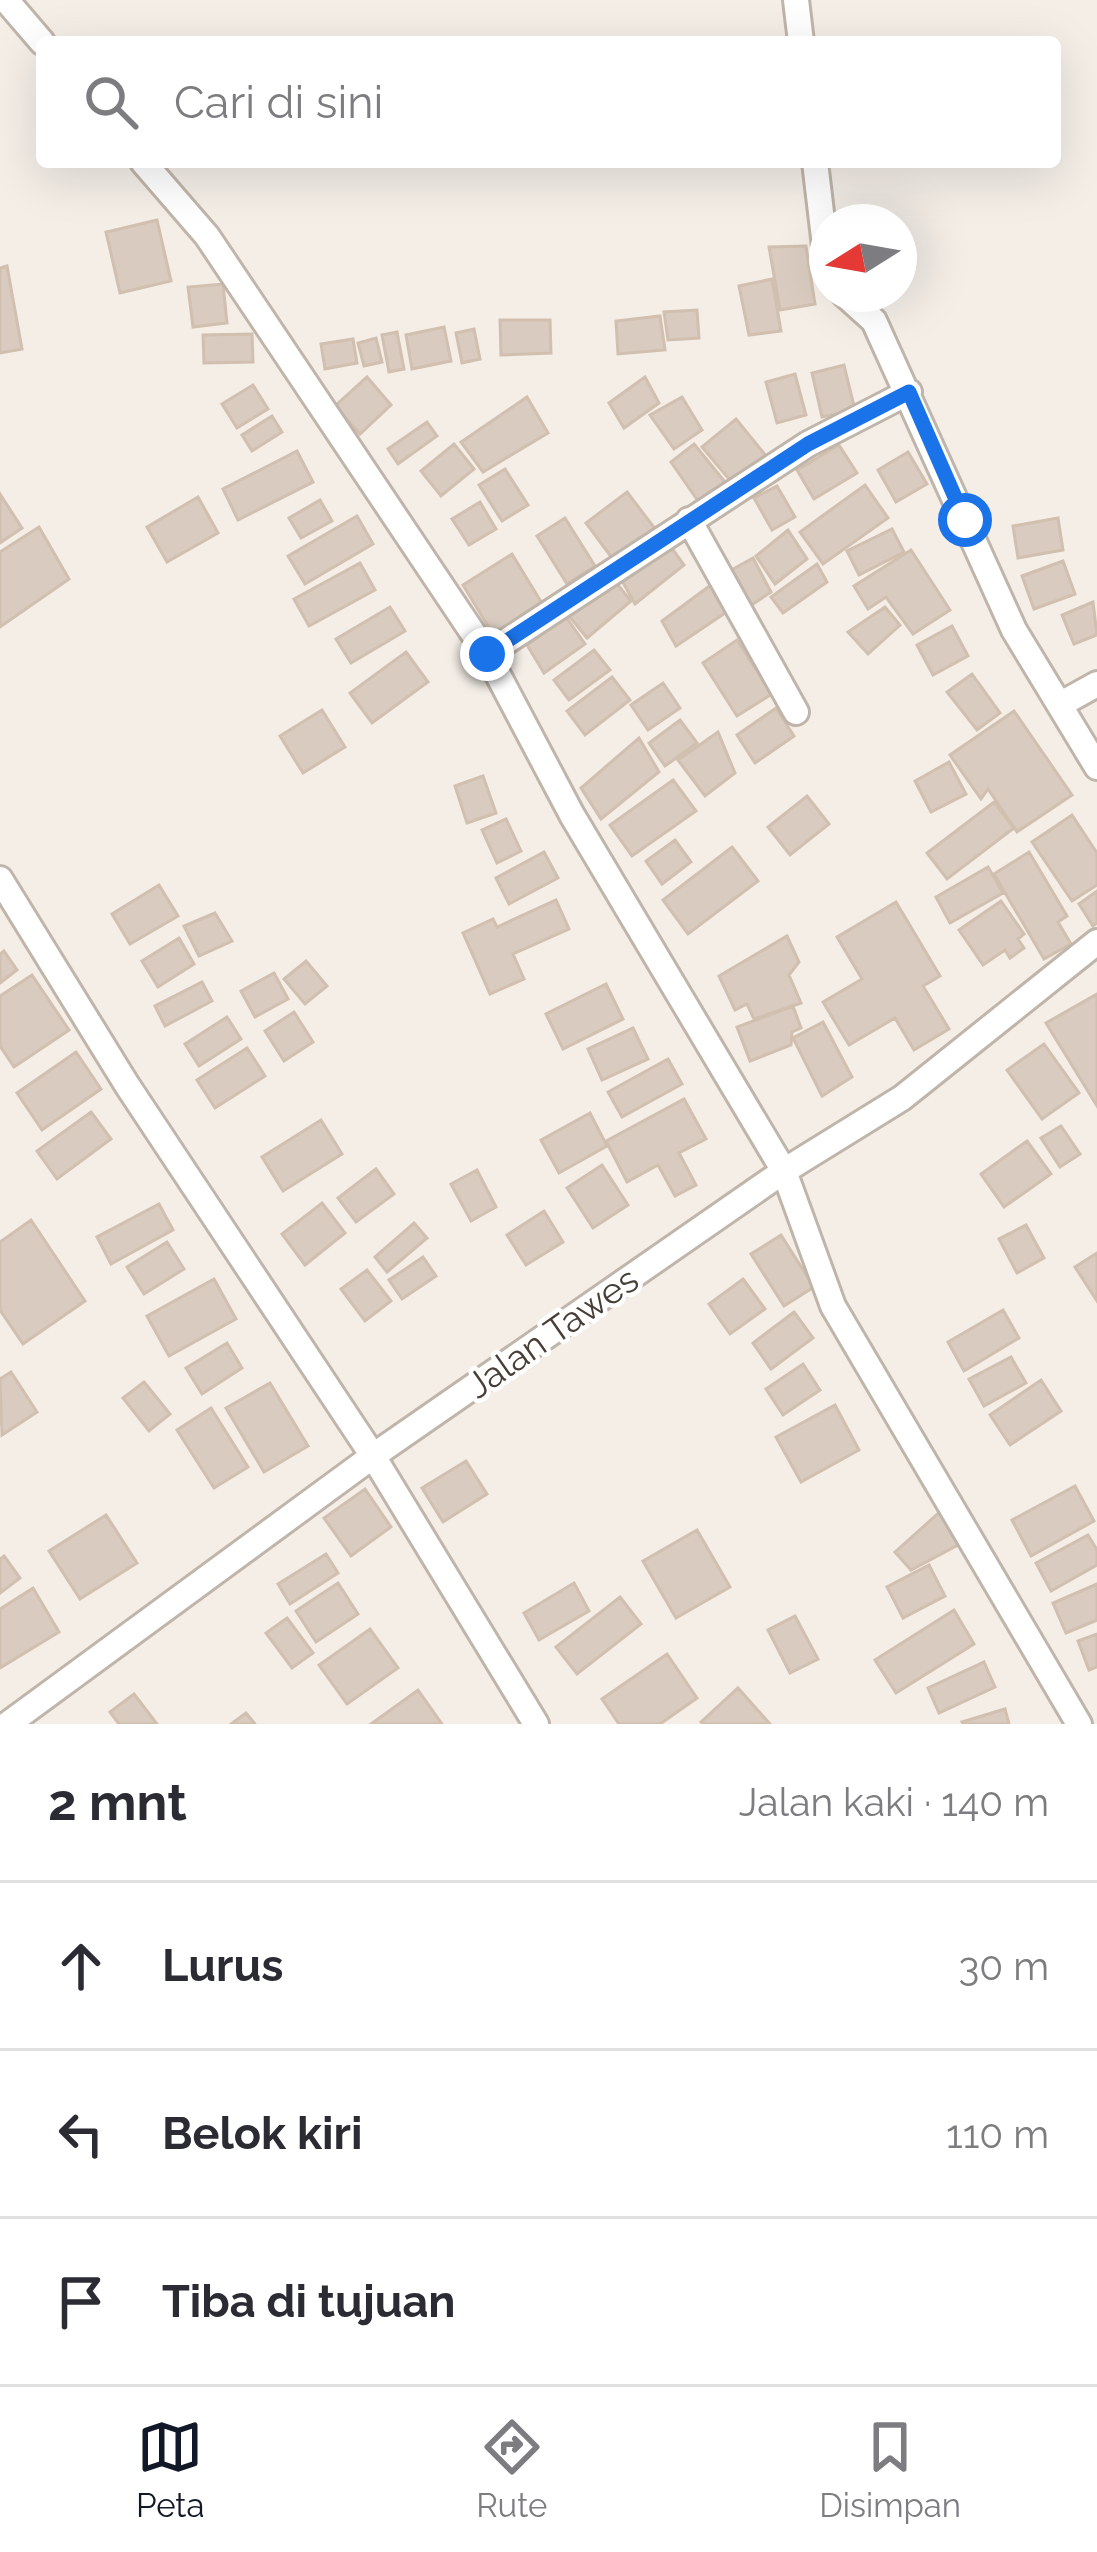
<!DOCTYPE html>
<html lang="id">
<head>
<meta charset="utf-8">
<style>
	body { margin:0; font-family:Raleway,sans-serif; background:#f2f2f3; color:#2b2b33 }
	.compass { position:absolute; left:809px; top:204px; width:108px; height:108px; border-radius:50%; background:#fff; box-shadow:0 12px 48px #0002; rotate:259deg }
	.stop { position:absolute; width:36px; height:36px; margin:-27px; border:9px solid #1a73e8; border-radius:50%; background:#fff }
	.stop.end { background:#1a73e8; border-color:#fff; box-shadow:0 3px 12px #0008 }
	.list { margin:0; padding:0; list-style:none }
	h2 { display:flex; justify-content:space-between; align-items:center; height:156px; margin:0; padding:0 48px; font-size:51px }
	h2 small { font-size:39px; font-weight:400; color:#7c7c81 }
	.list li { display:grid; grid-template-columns:78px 1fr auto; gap:36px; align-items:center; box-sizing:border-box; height:168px; padding:0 48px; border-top:3px solid #e1e1e2 }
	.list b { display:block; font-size:45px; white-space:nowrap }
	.list em { font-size:39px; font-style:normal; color:#7c7c81 }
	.icon { flex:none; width:66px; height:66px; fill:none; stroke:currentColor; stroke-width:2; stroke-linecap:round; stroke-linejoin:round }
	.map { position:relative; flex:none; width:1097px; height:1724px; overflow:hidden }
	.search { position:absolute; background:#fff; box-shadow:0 12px 48px #0002; left:36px; right:36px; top:36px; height:132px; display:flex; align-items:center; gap:30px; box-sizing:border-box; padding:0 42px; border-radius:12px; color:#7c7c81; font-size:45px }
	.sheet { height:660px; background:#fff }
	nav { display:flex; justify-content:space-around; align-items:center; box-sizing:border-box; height:168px; border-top:3px solid #e1e1e2; background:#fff; font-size:33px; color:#7c7c81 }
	nav a { display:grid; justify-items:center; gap:6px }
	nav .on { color:#111827 }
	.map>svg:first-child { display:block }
	.building { fill:#d9cbbf; stroke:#d1bfaf; stroke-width:3 }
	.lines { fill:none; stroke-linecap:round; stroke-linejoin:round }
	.street-casing { stroke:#c0b5aa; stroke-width:30 }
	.street { stroke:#fff; stroke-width:24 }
	.route { stroke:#1a73e8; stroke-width:15 }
	.labels { text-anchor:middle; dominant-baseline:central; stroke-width:9; stroke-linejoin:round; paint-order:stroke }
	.street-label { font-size:36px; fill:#473e36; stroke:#fff }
</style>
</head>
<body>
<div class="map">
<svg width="1097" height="1724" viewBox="0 0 1097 1724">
	<rect width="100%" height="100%" fill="#f4eee7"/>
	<path class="building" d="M157,220l14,61 -51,12 -14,-61z
		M806,246l9,58 -35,6 -11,-63z
		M7,266l15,83 -22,4v-85z
		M772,279l9,52 -32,4 -10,-49z
		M223,284l4,39 -34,4 -5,-40z
		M697,310l2,28 -31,2 -4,-28z
		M660,316l5,34 -47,4 -2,-33z
		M500,320h50l1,33 -50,2z
		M444,327l7,34 -39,8 -6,-34z
		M474,329l6,30 -18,4 -6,-30z
		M397,332l7,37 -15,3 -7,-37z
		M252,334l1,28 -49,1 -1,-28z
		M376,338l6,24 -18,4 -6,-23z
		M353,339l4,24 -32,6 -4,-25z
		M844,365l11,45 -33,7 -10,-44z
		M795,374l11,41 -29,8 -11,-41z
		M367,377l24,28 -31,29 -25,-28z
		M645,377l14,26 -35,25 -15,-25z
		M253,385l15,24 -31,19 -15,-24z
		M527,397l21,36 -65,39 -22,-30z
		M682,397l20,33 -28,19 -24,-34z
		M272,416l10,16 -30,19 -10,-16z
		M736,419l31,38 -33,28 -32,-38z
		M427,422l10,14 -39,28 -10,-15z
		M454,444l20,25 -33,27 -20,-25z
		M694,444l31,38 -27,19 -27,-39z
		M839,445l18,28 -43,26 -17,-29z
		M297,451l16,31 -75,38 -15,-31z
		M908,452l19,32 -31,18 -18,-32z
		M505,469l23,36 -26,16 -23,-36z
		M865,485l23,33 -65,46 -23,-32z
		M777,486l18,31 -23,13 -18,-32z
		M627,492l29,38 -41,32 -29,-39z
		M0,494l22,34 -22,15z
		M198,497l20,36 -51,29 -20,-35z
		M320,500l12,21 -31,17 -12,-20z
		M480,502l16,27 -27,16 -17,-26z
		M357,516l16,28 -68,40 -17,-28z
		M565,518l30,48 -28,18 -30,-48z
		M1058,518l5,32 -45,8 -5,-32z
		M39,527l30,52 -69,48v-75z
		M892,529l12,23 -45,23 -12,-24z
		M788,530l19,29 -32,25 -19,-28z
		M668,543l16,22 -49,39 -15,-27z
		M911,550l39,60 -37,24 -27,-37 -18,12 -14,-23z
		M512,554l31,51 -49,31 -31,-51z
		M753,558l18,34 -27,18 -20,-36z
		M1063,561l12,33 -41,15 -12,-33z
		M360,563l15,27 -66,36 -15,-27z
		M817,564l10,18 -44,31 -12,-16z
		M613,579l18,22 -44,37 -18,-22z
		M711,585l17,26 -52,35 -14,-25z
		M1093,602l4,33 -23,9 -12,-29z
		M390,607l15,24 -54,32 -15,-24z
		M885,607l15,18 -32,29 -20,-22z
		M566,617l19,27 -41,29 -17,-28z
		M952,626l16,30 -35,19 -16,-30z
		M737,640l35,54 -35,22 -34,-53z
		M594,650l16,20 -41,30 -15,-20z
		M406,652l22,30 -56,41 -22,-30z
		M972,674l28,39 -23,17 -30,-38z
		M612,677l18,23 -45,35 -18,-24z
		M663,683l17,25 -32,22 -17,-25z
		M776,708l18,28 -39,27 -18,-28z
		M322,710l23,37 -42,26 -23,-37z
		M1014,711l58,84 -55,37 -29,-43 -7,10 -31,-44z
		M680,720l17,23 -32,23 -16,-23z
		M718,732l17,41 -30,23 -27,-36z
		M639,738l20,34 -58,47 -20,-31z
		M949,762l17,32 -35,18 -16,-31z
		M483,776l13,37 -29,10 -12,-37z
		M673,780l23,31 -64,45 -22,-31z
		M807,796l22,28 -39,31 -22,-28z
		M994,802l20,26 -67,51 -20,-26z
		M1072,815l25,38v32l-25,16 -40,-59z
		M506,819l15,32 -24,12 -15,-33z
		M675,840l16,22 -29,22 -16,-23z
		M732,847l26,34 -70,53 -25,-34z
		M544,852l14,26 -49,26 -13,-26z
		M1029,852l38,64 -9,6 13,22 -27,15 -50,-85z
		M988,867l15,26 -53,30 -14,-26z
		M159,885l19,31 -48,28 -18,-30z
		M1097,891v32l-4,3 -14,-22z
		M556,900l13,29 -56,25 11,25 -34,15 -27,-61 30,-14 4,8z
		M1001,901l23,33 -6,5 6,9 -14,10 -5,-8 -22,15 -24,-35z
		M896,902l44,74 -17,10 26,43 -35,21 -19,-32 -46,27 -26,-43 39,-23 -25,-42z
		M215,913l17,28 -33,15 -15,-30z
		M787,936l12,26 -10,13 12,28 -47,16 -7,-15 -12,6 -16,-34z
		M179,938l15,26 -36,23 -16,-26z
		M4,951l13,19 -17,13v-29z
		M306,961l21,25 -22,18 -21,-25z
		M274,973l14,26 -33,18 -14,-26z
		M32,975l37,55 -55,37 -14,-21v-50z
		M202,982l10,19 -47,25 -10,-20z
		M606,984l17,35 -60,30 -17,-35z
		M1097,994v112l-51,-83z
		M793,1006l8,22 -9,4 -1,13 -41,16 -13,-34z
		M294,1012l19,30 -29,19 -19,-30z
		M227,1017l14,22 -42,27 -14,-22z
		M823,1022l29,55 -30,19 -29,-58z
		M633,1028l15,31 -46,21 -14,-31z
		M1044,1044l35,49 -37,26 -35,-49z
		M247,1048l18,28 -50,32 -18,-28z
		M76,1052l25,37 -59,41 -25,-37z
		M668,1059l14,25 -60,33 -14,-25z
		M684,1099l22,40 -27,14 17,32 -21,11 -17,-31 -31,17 -21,-41z
		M91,1112l20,27 -54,40 -20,-28z
		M590,1113l17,33 -48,27 -18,-33z
		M321,1120l21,34 -59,37 -21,-34z
		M1061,1126l19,28 -20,13 -19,-29z
		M1027,1141l24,33 -47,33 -23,-33z
		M602,1165l26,40 -35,23 -26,-40z
		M376,1169l18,25 -38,28 -18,-24z
		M477,1170l19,37 -25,14 -20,-37z
		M322,1203l23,30 -40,32 -23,-31z
		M159,1204l14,26 -62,34 -14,-27z
		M544,1211l19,31 -37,23 -19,-30z
		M31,1220l54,81 -62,43 -23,-34v-68z
		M414,1223l13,15 -40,34 -12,-15z
		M1026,1225l18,33 -27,15 -18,-34z
		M781,1235l33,52 -30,19 -33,-52z
		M167,1242l17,27 -40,25 -17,-27z
		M1097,1253v48l-22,-34z
		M423,1257l13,19 -34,23 -13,-19z
		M367,1270l24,31 -26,20 -24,-32z
		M214,1279l22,40 -67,37 -22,-40z
		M743,1279l22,30 -35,25 -21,-30z
		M1003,1310l16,28 -55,33 -16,-29z
		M794,1312l19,26 -42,31 -18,-26z
		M227,1343l15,25 -40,26 -16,-26z
		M1011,1357l15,26 -42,23 -15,-27z
		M803,1364l17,26 -37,25 -17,-26z
		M11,1372l26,40 -35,23 -2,-56z
		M1041,1380l20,31 -51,34 -20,-30z
		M144,1382l26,32 -21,17 -26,-33z
		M270,1383l38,63 -44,26 -38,-64z
		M835,1405l24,45 -58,32 -25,-45z
		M211,1408l37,59 -34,21 -37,-58z
		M466,1461l21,33 -44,28 -21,-34z
		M1075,1486l19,35 -63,35 -19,-36z
		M365,1489l26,38 -40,29 -27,-38z
		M942,1510l18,34 -49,26 -16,-18z
		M106,1515l31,48 -57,36 -31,-48z
		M697,1530l33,57 -54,31 -33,-57z
		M1088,1535l9,15v15l-46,26 -15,-28z
		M326,1554l12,19 -48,31 -12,-20z
		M4,1556l16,22 -20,15v-34z
		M929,1565l16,31 -42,22 -16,-31z
		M338,1583l20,31 -42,28 -20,-31z
		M574,1583l15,28 -50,29 -15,-27z
		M1097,1584v36l-31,13 -13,-30z
		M33,1588l26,44 -59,36v-59z
		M620,1597l21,27 -64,50 -21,-27z
		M954,1610l20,34 -78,49 -21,-33z
		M795,1616l23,43 -28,14 -22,-43z
		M287,1618l26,35 -21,15 -26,-35z
		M370,1629l28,39 -51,36 -28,-39z
		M1097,1634v33l-8,3 -11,-29z
		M667,1654l30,44 -37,26h-41l-17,-25z
		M984,1662l11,25 -56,26 -11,-25z
		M738,1688l32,36h-67l-2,-2z
		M418,1690l24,34h-71z
		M134,1694l23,30h-38l-9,-12z
		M1005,1709l4,15h-46l-1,-2z
		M246,1713l9,11h-24z"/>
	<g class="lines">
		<defs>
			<path id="street" d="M6,0l36,42
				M796,0l5,42
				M143,162l64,74 280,418 85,161 212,356 49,135 246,418
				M815,162l12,101
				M844,294l30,27 140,309 83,137
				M689,520l107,192
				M487,654l321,-210 101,-52
				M1061,704l36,-20
				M0,879l127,206 246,371 163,268
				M8,1724l365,-268 411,-285 118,-73 195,-156"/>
		</defs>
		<use href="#street" class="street-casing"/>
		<use href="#street" class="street"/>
	</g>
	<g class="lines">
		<path class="route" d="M487,654l321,-210 101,-52 56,128"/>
	</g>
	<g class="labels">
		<g class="street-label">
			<text transform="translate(552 1332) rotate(-35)">Jalan Tawes</text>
		</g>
	</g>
</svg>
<svg class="compass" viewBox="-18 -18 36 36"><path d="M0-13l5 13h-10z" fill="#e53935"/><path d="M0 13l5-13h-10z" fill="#7c7c81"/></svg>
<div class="stop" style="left:965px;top:520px"></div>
<div class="stop end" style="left:487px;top:654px"></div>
<div class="search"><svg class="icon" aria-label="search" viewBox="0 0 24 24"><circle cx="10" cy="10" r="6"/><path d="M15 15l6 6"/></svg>Cari di sini</div>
</div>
<section class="sheet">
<h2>2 mnt<small>Jalan kaki · 140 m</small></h2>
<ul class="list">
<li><svg class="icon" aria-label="ahead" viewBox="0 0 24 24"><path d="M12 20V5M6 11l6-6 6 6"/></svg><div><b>Lurus</b></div><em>30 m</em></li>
<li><svg class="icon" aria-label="left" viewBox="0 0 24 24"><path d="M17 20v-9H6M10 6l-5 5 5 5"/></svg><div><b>Belok kiri</b></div><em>110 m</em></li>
<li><svg class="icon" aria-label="arrive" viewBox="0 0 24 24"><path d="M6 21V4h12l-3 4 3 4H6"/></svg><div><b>Tiba di tujuan</b></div></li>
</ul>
</section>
<nav>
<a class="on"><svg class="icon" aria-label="map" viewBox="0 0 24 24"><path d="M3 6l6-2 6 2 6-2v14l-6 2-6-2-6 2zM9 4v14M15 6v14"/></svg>Peta</a>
<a><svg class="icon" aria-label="directions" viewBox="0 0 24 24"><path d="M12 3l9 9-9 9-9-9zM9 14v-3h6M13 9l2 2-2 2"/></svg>Rute</a>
<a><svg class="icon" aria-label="saved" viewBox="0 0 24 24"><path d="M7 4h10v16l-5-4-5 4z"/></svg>Disimpan</a>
</nav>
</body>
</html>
